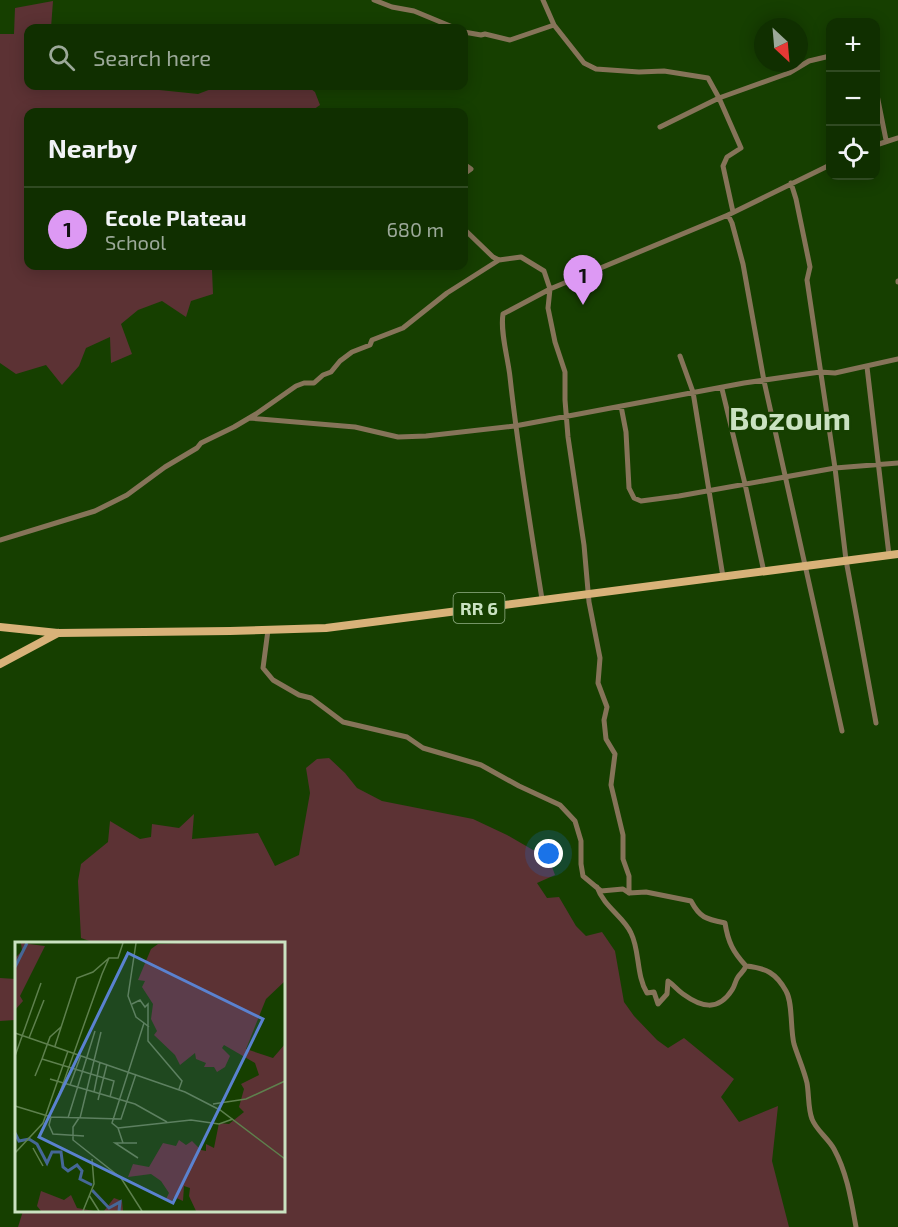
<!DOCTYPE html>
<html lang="en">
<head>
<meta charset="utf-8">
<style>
	body { margin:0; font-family:"Exo 2",sans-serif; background:#19370a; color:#f1f3f6 }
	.controls { position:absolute; right:18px; top:18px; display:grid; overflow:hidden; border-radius:12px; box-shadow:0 3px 15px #0003 }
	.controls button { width:54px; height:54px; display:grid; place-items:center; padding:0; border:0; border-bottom:2px solid #304a22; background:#102f00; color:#f1f3f6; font:30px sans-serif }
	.compass { position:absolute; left:754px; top:18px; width:54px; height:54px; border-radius:50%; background:#102f00; box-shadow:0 3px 15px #0003; rotate:154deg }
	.you { position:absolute; left:549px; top:854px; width:21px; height:21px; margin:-15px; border:4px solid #fff; border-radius:50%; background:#1a73e8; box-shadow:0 0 0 9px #1a73e833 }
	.badge { display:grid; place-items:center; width:39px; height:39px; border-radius:50%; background:#dd99f4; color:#111; font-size:20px; font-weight:700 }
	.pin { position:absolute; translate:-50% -50px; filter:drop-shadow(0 2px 3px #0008) }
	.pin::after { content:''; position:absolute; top:32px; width:21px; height:18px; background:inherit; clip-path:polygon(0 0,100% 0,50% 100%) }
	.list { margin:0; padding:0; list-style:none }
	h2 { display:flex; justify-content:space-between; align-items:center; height:78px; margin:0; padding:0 24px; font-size:26px }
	h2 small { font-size:20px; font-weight:400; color:#9ca999 }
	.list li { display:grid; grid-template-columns:39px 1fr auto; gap:18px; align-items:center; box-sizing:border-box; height:84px; padding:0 24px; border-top:2px solid #304a22 }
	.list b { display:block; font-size:22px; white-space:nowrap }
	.list p { margin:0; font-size:20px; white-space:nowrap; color:#9ca999 }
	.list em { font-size:20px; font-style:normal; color:#9ca999 }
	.icon { flex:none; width:33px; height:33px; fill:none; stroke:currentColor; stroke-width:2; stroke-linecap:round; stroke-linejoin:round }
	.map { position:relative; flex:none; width:898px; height:1227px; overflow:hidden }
	.search { position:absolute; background:#102f00; box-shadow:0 3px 15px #0003; left:24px; top:24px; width:444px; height:66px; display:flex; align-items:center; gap:15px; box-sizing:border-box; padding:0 21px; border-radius:12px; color:#9ca999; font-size:22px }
	.panel { position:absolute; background:#102f00; box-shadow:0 3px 15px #0003; left:24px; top:108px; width:444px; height:162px; border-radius:12px }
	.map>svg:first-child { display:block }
	.green { fill:#5c3234 }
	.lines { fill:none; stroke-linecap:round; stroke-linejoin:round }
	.minor { stroke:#867459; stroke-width:5 }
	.primary { stroke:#d8b279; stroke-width:8 }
	.labels { text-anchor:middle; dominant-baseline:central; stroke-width:4.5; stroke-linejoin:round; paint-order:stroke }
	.shield { fill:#163f00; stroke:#94b187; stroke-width:1.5 }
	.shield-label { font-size:18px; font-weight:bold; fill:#cae2c1 }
	.town-label { font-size:32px; font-weight:bold; fill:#cae2c1; stroke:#163f00 }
	.inset-river { fill:none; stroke:#456797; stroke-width:3 }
	.inset-road { fill:none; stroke:#5e804d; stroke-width:1.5 }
	.view { fill:#5a82d0; fill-opacity:0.15; stroke:#5a82d0; stroke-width:3 }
	.inset-edge { fill:none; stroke:#cae2c1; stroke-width:3 }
</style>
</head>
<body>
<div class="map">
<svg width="898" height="1227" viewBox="0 0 898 1227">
	<rect width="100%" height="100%" fill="#163f00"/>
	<path class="green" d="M53,1l-2,27h-23v58h93l77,8 21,-8h88l8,6 5,13 -10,7h-282v154h187l-3,4 1,24 -22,7 -5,16 -24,-16 -24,9 -17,14 11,30 -21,9 -1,-26 -24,11 -7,18 -17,19 -16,-20 -30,9 -16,-11v-329h14l1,-26z
		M329,758l16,15 12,15 25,13 91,18 34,16 26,15 14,3 8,22 -18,8 10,15 12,-1 17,29 10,10 16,-4 13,19 9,51 10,14 23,24 11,8 16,-10 50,41 -13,18 18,25 39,-16 -6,55 17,66h-771l5,-16 261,-1v-266l-189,-1 -14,-5 -3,-57 3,-17 27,-22 2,-21 30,18 11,-2 1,-13 27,4 15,-14 -2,25 66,-6 17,33 24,-11 11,-62 -4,-25 11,-9z
		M0,978l16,1v69l-1,-28 -15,1z"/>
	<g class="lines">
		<path class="minor" d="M374,0l18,7 22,4 41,17
			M543,0l11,25
			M464,32l17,3 4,-1 25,6 44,-15 30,38 12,6 43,3 25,-1 44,7 11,20 22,50 -14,9 -4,9 10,46
			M876,90l10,50
			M660,127l59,-29 70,-25 20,-12 21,-5
			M876,145l22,-7
			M464,164l7,5 -7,5
			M791,183l5,16 14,68 -3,13 28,188 11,92 30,163
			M728,215l4,8 11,41 21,117 78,350
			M898,281v1
			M680,356l13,36 30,185
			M867,367l22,188
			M722,389l23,95 19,88
			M621,406l5,26 3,56 5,10 7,3 38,-5 156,-28 63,-5
			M249,418l106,9 43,10 28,-1 89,-10 229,-43 76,-11 15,1 63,-14
			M0,540l95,-29 32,-16 38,-28 32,-19 4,-5 33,-16 22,-13 40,-28 8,-3h10l9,-8 8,-3 9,-11 12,-9 18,-7 2,-5 31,-12 44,-35 52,-33
			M542,599c-12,-74 -24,-148 -32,-222 -2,-19 -10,-45 -7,-63l47,-25 178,-74 102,-50
			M268,630l-5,38 10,12 26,15 12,3 32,24 64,15 16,11 58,17 38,21 41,19 15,16 6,20v23l2,12 18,15 22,-2 6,4v-17l-6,-17v-24l-12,-50 4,-31 -9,-15 -2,-19 3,-13 -9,-24 2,-25 -11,-56 -5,-57 -16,-108 -3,-37v-28l-10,-30 -7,-34 2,-19 -6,-18 -23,-14 -22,3 -6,-3 -29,-28
			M597,887c7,20 27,30 34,46 9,18 5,42 16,60l7,-1 4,12 9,-10 1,-13c6,4 9,9 15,13 18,13 35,18 49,-4 3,-4 3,-9 6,-13 3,-4 6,-6 8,-11
			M629,893l17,-1 45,9c9,17 15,18 34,22 3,19 8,29 21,43 20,2 30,7 40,25 7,12 4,37 8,53 4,13 10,26 13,39 2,11 1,26 5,36 4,11 16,19 22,30 13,24 17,50 22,78"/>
		<path class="primary" d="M0,627l58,6 172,-2 96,-3 572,-74
			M0,664l58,-31"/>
	</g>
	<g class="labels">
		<rect class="shield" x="453.5" y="593" width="51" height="30" rx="4.5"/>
		<g class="shield-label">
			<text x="479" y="608">RR 6</text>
		</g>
		<g class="town-label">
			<text x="790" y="417">Bozoum</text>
		</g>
	</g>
	<g transform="translate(15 942)">
		<rect width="270" height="270" fill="#163f00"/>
		<path d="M6,1l24,3 -25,50 3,5 -8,9v-52l7,-7zM164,1h106v38l-19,18 -20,50 27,9 12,-14 -1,167h-88l-7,-15 1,-8 -6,-2 -1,15 -9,-4 -2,4 -6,-2 3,-6 -8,-12 -10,-7 -23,3 5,-13 16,3 14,-24 13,3 3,-6 7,5 6,-4 9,9 5,1v-7l8,4 5,-25 10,1 15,-12 -5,-5 5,-18 -3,-5 18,-9 -4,-12 -31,-18 -2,3 8,8 -5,11 -8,5 -3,-5h-10l2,-4 -10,-4 -1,-6 -15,12 -5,-10 -21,-20 3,-4 -6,-12 2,-15 -11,-17 3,-6 -7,-1 13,-31 7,-5zM26,249l23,9 7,-5 6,13 17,3h-53l-4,-5zM99,256l8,3 1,10h-19z" fill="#5c3234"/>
		<path class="inset-river" d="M0,25l12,-24M0,191l4,8 10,-2 8,5 10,19 5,-11h9l2,15 5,4 9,-6 5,6 -2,8 12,6M77,248l17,18 11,-6 -1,9"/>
		<path class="inset-road" d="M121,1l-8,53 8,21 8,6M117,62l8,-4 5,7 3,-3v37l34,40 -3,8M46,85l-11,10 -8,22 72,22 -4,16M0,91l170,59 35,18 65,49M14,96l15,-38M40,104l22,-68 16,-6 16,-14M0,114l26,-73M20,134l7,-17M35,137l85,25 32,18M55,143l11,-30M79,150l6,-30M44,153l43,-121 7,-16h9l5,-15M83,158l9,-36M198,162l33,-5 39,-18M0,164l36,11 70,2 15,-45M36,175l-2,8 4,9 31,2M53,176l27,-87M64,176l-6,9v13l48,38 21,33M65,176l21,-86M103,186l73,-8 28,4 14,-5M108,201h-8l23,15M122,201h-14l-5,-15 -6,-5 32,-100 5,4M18,206l10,18M0,211l28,-30 25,-72M74,253l10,16M68,269l11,-27 -2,-25"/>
		<path class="view" d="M113,11l135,66 -90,184 -134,-66z"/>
		<rect width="270" height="270" class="inset-edge"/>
	</g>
</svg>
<div class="controls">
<button>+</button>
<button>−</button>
<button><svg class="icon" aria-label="locate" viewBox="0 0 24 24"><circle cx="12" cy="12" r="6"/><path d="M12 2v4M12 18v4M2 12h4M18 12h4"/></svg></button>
</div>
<svg class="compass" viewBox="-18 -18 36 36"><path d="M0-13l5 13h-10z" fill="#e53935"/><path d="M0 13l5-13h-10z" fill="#9ca999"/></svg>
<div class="you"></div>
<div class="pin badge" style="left:583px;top:305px">1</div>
<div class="search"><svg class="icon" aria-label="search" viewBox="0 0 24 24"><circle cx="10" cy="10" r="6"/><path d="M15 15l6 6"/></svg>Search here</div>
<section class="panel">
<h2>Nearby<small></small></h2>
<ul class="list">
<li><span class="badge">1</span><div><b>Ecole Plateau</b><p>School</p></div><em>680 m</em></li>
</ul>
</section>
</div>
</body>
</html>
